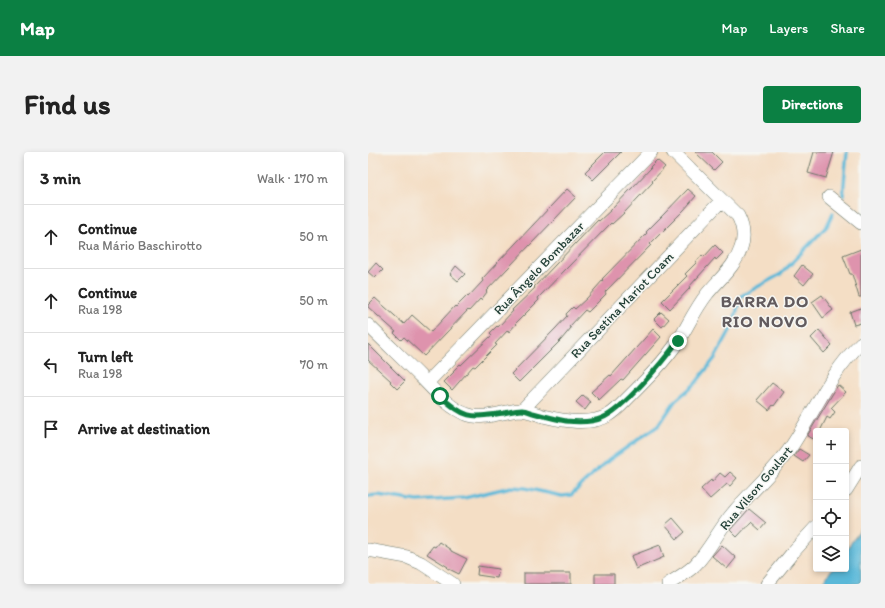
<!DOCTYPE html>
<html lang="en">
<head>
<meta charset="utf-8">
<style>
	body { margin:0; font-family:Itim,sans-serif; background:#f2f2f2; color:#222 }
	.controls { position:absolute; right:12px; bottom:12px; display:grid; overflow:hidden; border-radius:4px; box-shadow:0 2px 6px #0003 }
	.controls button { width:36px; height:36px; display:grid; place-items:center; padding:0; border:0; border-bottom:1px solid #e0e0e0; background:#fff; color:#222; font:20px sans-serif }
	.stop { position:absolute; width:12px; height:12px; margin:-9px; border:3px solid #0b8043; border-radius:50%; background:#fff }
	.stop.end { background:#0b8043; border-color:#fff; box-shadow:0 1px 4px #0008 }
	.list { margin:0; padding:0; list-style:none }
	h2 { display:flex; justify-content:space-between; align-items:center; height:52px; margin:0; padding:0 16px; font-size:17px }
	h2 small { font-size:13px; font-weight:400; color:#767676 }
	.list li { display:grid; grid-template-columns:26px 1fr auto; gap:12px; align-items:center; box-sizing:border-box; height:64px; padding:0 16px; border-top:1px solid #e0e0e0 }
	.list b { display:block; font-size:15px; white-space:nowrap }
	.list p { margin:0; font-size:13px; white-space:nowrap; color:#767676 }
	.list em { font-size:13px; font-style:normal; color:#767676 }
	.icon { flex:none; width:22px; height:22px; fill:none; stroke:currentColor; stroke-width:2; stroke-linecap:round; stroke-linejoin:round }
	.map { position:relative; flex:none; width:493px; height:432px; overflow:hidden; border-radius:4px }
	header { display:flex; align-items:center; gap:24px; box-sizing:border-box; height:56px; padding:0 20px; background:#0b8043; color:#fff }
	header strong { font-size:19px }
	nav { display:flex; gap:22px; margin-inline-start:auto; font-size:14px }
	.intro { display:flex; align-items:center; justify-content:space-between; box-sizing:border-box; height:96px; padding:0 24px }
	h1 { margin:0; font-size:28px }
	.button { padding:10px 18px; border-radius:4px; background:#0b8043; color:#fff; font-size:14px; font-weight:700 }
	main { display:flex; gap:24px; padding:0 24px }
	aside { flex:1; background:#fff; border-radius:4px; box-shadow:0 2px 6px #0003 }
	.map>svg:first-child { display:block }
	.water { fill:#5ab8d8; stroke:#3c7a86 }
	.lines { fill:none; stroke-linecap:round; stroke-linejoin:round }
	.stream { stroke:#5ab8d8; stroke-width:3.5 }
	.building { fill:#de93ad }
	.street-casing { stroke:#6a7567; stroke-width:14 }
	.street { stroke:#fff; stroke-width:13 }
	.route { stroke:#0b8043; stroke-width:5 }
	.labels { text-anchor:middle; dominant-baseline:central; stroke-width:3; stroke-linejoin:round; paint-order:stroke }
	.street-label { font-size:13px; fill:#1f3d34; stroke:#f6f6f2 }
	.district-label { font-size:17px; font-weight:bold; letter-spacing:1px; fill:#625b5e; stroke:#f6f6f2 }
</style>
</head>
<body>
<header>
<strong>Map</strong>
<nav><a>Map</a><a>Layers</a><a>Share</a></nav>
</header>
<div class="intro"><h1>Find us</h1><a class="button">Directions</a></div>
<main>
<aside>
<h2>3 min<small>Walk · 170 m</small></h2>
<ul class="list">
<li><svg class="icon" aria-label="ahead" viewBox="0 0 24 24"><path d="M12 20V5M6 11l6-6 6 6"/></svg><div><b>Continue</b><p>Rua Mário Baschirotto</p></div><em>50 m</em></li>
<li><svg class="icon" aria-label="ahead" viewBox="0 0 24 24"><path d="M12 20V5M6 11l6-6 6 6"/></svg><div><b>Continue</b><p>Rua 198</p></div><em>50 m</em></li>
<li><svg class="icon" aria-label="left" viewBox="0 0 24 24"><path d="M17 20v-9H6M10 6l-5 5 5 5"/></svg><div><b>Turn left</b><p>Rua 198</p></div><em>70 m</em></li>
<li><svg class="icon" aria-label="arrive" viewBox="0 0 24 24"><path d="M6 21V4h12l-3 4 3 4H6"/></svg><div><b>Arrive at destination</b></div></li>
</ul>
</aside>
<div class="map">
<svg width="493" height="432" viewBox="0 0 493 432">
	<rect width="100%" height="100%" fill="#f6f6f2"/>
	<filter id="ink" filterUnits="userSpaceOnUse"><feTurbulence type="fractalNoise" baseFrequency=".025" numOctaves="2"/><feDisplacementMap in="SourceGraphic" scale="8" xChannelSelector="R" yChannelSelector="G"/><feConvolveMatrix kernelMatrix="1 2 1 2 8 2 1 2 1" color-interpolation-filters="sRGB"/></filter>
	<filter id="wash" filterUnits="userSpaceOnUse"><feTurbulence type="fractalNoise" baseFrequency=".012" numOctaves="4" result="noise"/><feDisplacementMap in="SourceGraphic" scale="16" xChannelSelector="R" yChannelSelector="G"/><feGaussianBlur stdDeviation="0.9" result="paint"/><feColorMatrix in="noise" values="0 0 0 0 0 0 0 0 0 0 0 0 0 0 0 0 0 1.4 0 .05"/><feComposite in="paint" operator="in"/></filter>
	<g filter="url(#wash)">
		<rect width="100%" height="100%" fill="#f4dec5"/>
		<path class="water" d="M493,377v55h-39l10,-15h14v-19z"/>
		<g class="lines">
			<path class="stream" d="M475,43l4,-43
				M0,344l10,-1 40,6 46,-3 47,-11 14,1 37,8 9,-1 38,-35 50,-35 16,-24 20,-17 20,-26 17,-31 9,-31 40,-22 46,-48 6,-13"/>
		</g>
		<g id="blocks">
			<path class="building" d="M237,0h16l-28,28 -8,-8z
				M327,0h17l10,10 -8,8z
				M446,0h20l-8,26 -18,-5z
				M289,8l8,7 -13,14 1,1 -29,31 -12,11 -1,-1 -45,46 -28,29 1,2 -24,24h1l-7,8 -1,-2 -13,14 2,1 -22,22 -2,-1 -21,24 -8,-8 10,-10 -1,-1 7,-7 1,1 31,-30 -2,-2 7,-7 1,1 15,-16 -1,-1 23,-22 -1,-1 64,-67 1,1 12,-11 40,-42 -1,-1z
				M199,37l9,8 -90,94 1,1 -6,8 -1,-1 -11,12 -1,-1 -44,46 -20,-19 -3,3 -7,-7 2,-1 -28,-25v-2l7,-7 29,26 8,-9 19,17 24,-26 1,1 11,-11 1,1 15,-16 -1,-2z
				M320,37l8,7 -12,14 -34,34 1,1 -46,47 1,2 -18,18 -3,-2 -16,17 2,1 -10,12 -42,42 -8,-8 45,-46 11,-12 -1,-2 7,-7 2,2 12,-11 16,-18 -1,-1 45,-46 -1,-1 18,-18z
				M347,93l8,8 -7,7 -1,-2 -26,29 1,1 -20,21 -8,-8 25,-25 -2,-2 11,-11v-1l6,-7 2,2z
				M493,97v48h-2l-7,-23h-2l-7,-18z
				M8,111l7,7 -8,8 -7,-6z
				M434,113l11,9 -9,11 -10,-9z
				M88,114l9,8 -7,7 -8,-7z
				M454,143l11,15 -10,8 -11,-16z
				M493,156v15l-7,2 -4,-13z
				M293,160l8,7 -7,8 -8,-8z
				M285,177l8,8 -38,43 -2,-1 -22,21 -8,-8 19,-17 1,1z
				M451,178l13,15 -8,8 -13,-15z
				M0,192l37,37 -8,8 -7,-7 1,-1 -23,-21z
				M404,231l12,9 -10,14 -1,-1 -4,5 -12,-10z
				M470,233l8,7 -15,16 4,4 -5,7 -3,-2 -7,14h-4v9l-9,-4z
				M215,243l8,7 -6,8 -9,-8z
				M431,297l10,6 -6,7 -9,-6z
				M362,320l7,6 -7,8 -3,-2 -17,15 -9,-10 10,-9 1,2 8,-9 5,4z
				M381,357l17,14 -6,7 -9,-8 -14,15 -7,-7z
				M305,366l12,14 -8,7 -12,-14z
				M71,390l12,8v1l16,8 -8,15 -12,-6 1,-1 -21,-13 6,-8 2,1z
				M292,393l4,12 -28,12 -5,-13z
				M354,393l14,13 -9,11 -15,-13z
				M110,414l21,3 -2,9 -20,-3z
				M156,421h47v11h-47z
				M227,422h19v10h-19z"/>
		</g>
	</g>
	<g filter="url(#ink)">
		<use href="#blocks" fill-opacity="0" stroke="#6a7567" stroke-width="1"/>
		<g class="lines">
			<defs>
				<path id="street" d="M461,45l32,26
					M0,173c18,18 36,35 54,53 13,13 27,30 44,36 17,7 37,-3 54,-4 7,0 16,4 23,6 20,5 47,10 66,-1 7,-4 13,-11 20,-18 17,-17 36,-36 50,-57 9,-15 17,-32 28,-46 12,-15 28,-27 34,-46 4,-11 2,-22 -3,-32l-65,-64
					M59,231l224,-231
					M154,258l200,-210
					M478,338l15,-24
					M0,398l39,7 14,6 32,21
					M300,432c9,-6 19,-11 27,-19 15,-15 24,-36 38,-52 18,-22 45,-45 60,-69 22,-34 38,-72 68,-101
					M399,432l27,-33 22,-24"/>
			</defs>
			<use href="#street" class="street-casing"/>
			<use href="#street" class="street"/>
		</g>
	</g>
	<g class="lines" filter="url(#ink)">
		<path class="route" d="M72,244c27,23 29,22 64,17 5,-1 12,-3 18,-3 3,0 8,2 11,3 11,3 22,6 33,8 11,1 25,2 36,-3 21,-8 62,-58 76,-77"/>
	</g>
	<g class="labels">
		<g class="street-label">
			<text transform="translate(171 116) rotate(-46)">Rua Ângelo Bombazar</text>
			<text transform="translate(254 153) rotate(-46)">Rua Sestina Mariot Coam</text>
			<text transform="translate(388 336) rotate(-50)">Rua Vilson Goulart</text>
		</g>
		<g class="district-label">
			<text x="397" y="149">BARRA DO<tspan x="397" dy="20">RIO NOVO</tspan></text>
		</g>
	</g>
</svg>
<div class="controls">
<button>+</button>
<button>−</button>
<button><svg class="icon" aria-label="locate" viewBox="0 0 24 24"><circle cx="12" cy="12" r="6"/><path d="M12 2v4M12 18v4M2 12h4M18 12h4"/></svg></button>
<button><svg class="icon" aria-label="layers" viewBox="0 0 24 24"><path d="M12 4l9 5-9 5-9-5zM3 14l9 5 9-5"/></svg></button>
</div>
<div class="stop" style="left:72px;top:244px"></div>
<div class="stop end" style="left:310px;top:189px"></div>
</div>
</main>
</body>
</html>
